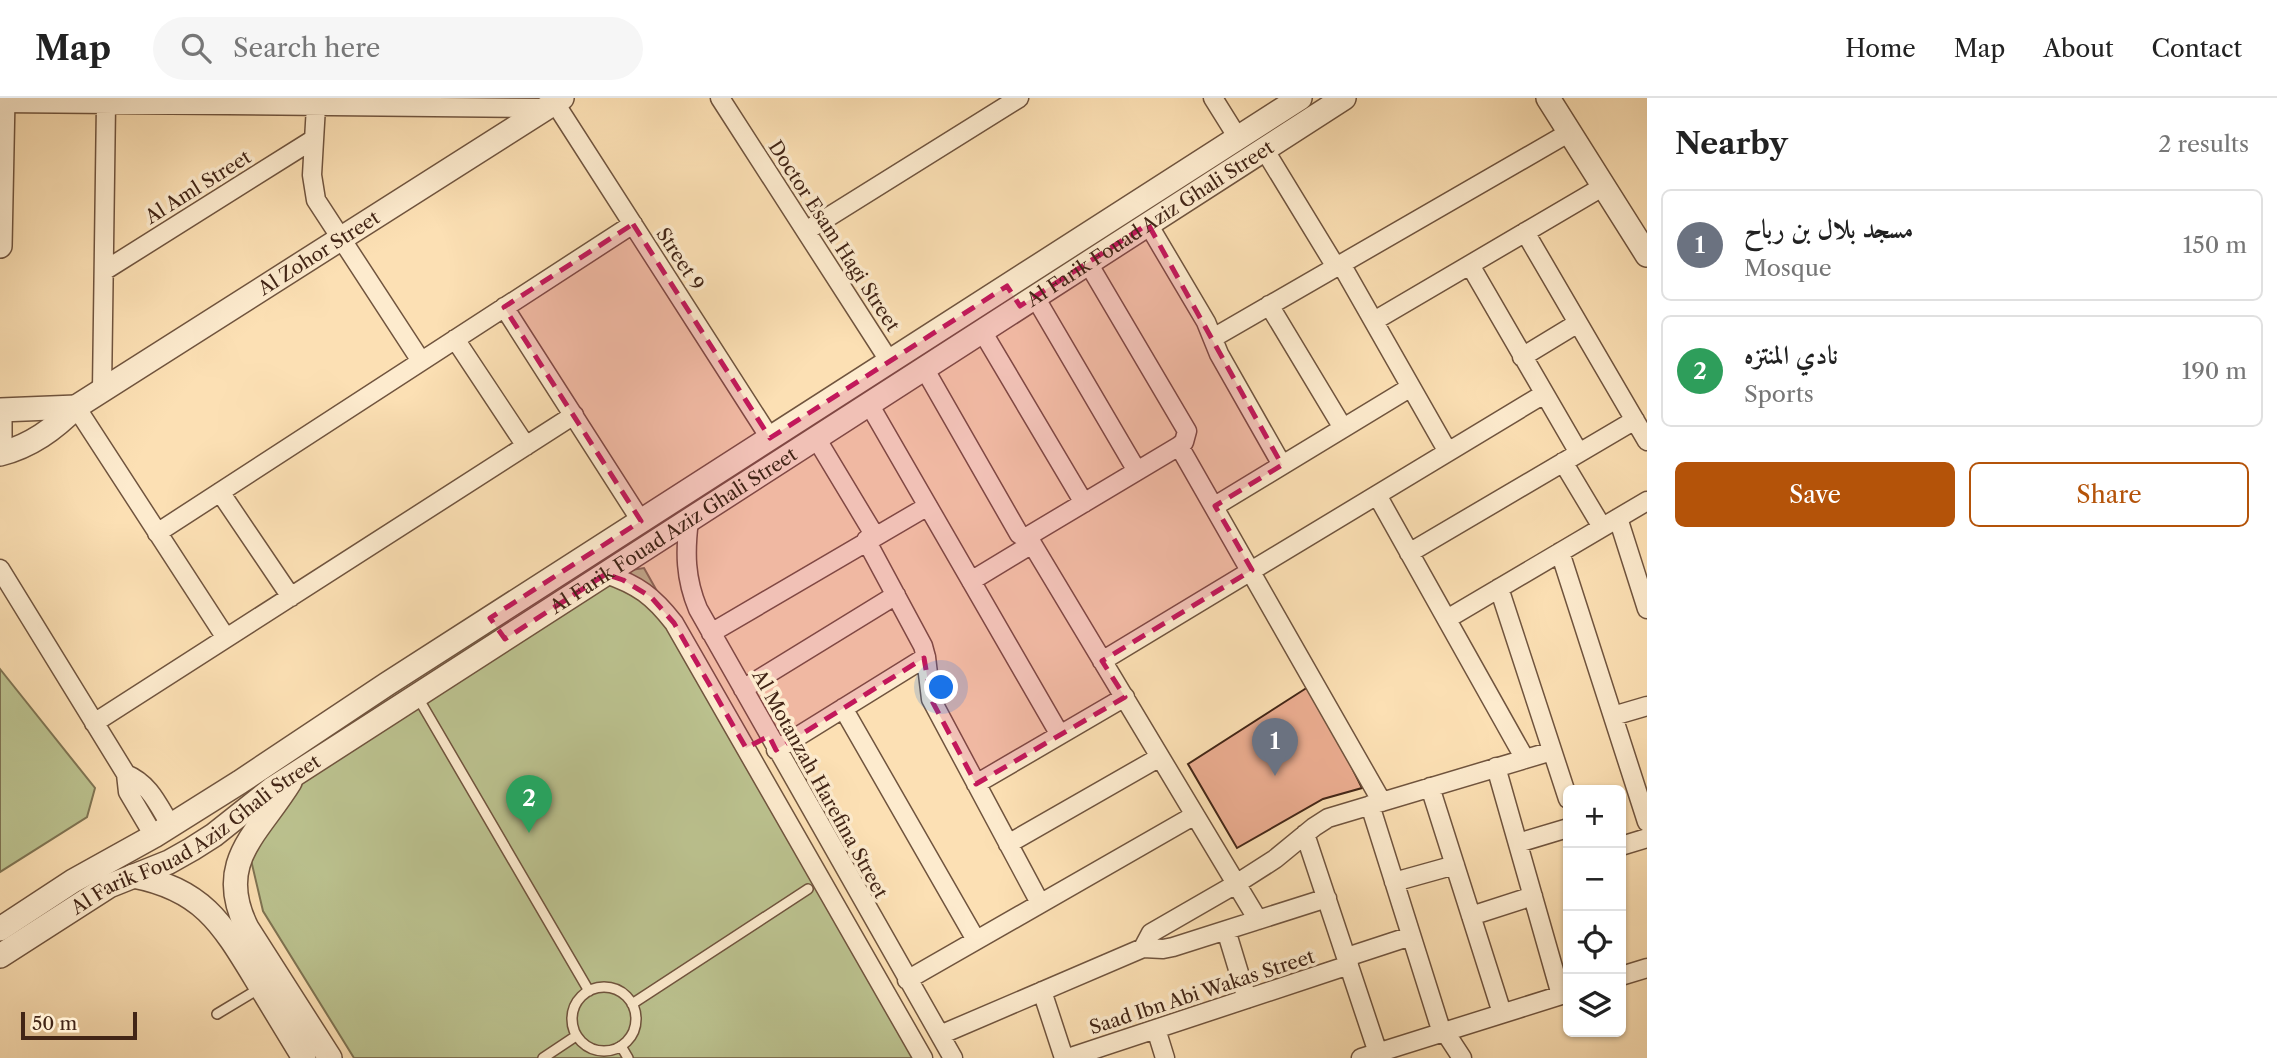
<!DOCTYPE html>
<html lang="en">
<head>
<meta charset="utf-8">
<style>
	body { margin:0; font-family:"Libre Caslon Text",Amiri,serif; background:#f6f6f6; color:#222 }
	.controls { position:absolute; right:21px; bottom:21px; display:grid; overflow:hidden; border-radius:10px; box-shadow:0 2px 5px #0004 }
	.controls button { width:63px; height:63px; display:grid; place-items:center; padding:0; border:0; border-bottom:2px solid #e0e0e0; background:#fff; color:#222; font:35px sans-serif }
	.scale { position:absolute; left:21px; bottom:18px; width:116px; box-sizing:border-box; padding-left:7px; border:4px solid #422516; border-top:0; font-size:19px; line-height:24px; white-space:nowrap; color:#422516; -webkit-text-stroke:5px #fdebce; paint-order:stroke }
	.you { position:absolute; left:942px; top:590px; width:24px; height:24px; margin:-18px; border:5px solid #fff; border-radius:50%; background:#1a73e8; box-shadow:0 0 0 10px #1a73e833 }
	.badge { display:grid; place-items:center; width:46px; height:46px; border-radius:50%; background:#b45309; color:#fff; font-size:23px; font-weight:700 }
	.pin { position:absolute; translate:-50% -58px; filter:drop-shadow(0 2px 4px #0008) }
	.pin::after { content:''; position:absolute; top:37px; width:24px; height:21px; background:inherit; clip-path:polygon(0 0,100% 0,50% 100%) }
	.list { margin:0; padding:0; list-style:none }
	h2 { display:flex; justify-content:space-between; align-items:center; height:91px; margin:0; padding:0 28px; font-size:30px }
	h2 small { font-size:23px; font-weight:400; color:#767676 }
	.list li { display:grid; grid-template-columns:46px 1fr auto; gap:21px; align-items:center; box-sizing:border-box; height:112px; margin:0 14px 14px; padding:0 14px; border:2px solid #e0e0e0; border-radius:10px }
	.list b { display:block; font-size:26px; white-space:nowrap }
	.list p { margin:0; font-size:23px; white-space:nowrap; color:#767676 }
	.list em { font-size:23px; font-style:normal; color:#767676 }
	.actions { display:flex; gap:14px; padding:21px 28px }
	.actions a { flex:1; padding:16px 0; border:2px solid #b45309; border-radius:10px; text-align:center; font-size:24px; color:#b45309 }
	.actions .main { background:#b45309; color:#fff }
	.icon { flex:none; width:38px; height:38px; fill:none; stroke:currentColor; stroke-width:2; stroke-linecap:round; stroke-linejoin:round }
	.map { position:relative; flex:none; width:1647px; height:960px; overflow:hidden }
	header { display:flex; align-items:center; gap:42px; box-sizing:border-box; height:98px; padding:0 35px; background:#fff; border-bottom:2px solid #e0e0e0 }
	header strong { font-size:33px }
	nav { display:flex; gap:38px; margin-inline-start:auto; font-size:24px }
	.search { width:490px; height:63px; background:#f6f6f6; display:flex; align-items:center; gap:18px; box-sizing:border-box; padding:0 24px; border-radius:38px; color:#767676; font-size:26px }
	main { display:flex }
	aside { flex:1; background:#fff }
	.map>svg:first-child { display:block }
	.green { fill:#bcc390; stroke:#7f7453; stroke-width:2 }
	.building { fill:#edae92; stroke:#422516; stroke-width:2 }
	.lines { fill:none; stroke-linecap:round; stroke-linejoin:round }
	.service-casing { stroke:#70543e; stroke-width:12 }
	.minor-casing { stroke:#70543e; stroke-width:21 }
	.tertiary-casing { stroke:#70543e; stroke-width:26 }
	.service { stroke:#fdebce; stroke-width:9 }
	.minor { stroke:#fdebce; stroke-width:18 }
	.tertiary { stroke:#fdebce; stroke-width:23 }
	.marked { fill:#c2185b; fill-opacity:0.2; stroke:#c2185b; stroke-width:5; stroke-dasharray:14 9; stroke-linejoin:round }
	.labels { text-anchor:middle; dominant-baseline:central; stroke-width:7; stroke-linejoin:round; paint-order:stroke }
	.street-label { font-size:19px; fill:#422516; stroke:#fdebce }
</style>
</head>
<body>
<header>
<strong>Map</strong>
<div class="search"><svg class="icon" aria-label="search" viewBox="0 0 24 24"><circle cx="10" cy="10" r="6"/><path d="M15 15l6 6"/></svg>Search here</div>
<nav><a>Home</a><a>Map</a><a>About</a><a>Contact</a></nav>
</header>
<main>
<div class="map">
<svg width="1647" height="960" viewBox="0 0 1647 960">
	<rect width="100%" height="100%" fill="#fce0b4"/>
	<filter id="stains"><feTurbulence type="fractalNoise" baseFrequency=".00286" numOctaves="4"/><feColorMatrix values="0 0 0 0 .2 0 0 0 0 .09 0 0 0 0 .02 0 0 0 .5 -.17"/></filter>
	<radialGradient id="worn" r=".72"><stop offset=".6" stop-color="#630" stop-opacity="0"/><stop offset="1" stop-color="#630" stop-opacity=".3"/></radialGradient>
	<path class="green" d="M644,470l275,490h-565l-91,-147 -12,-51 28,-54 21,-24 331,-212z
		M0,571l95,119 -8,29 -87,55z"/>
	<path class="building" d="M1308,589l16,24 38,77 -39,11 -86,49 -49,-84z"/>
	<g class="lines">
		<defs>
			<path id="service" d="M417,598l172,295
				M572 921a32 32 0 1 1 64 0a32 32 0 1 1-64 0Z
				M632,906l176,-115
				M217,916l43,-26
				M621,948l7,12
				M543,960l33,-22"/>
			<path id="minor" d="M720,0l170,264
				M1213,0l25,40
				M0,5l547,5
				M555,5l215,335
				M316,8l-4,69 4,25 105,161
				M1264,51l72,118
				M1148,126l58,98 13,32 63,111
				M806,133l213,-133
				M1525,134l122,209
				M1341,166l107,188
				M1470,167l109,188
				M104,173l210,-132
				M1035,199l102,174
				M1269,207l74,123
				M504,209l137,214
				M1374,223l230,-135
				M982,233l102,172
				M1213,240l357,-206
				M455,241l71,107
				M1522,259l56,-34
				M924,270l95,166 6,4 154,-92 5,-4 3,-11 -99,-168
				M102,292l4,-286
				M869,306l191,331
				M76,309l150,231
				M816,340l59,98
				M1179,348l203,356
				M1563,364l39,65
				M220,394l71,105
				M1377,397l148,264
				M1215,408l196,-119
				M1618,420l29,91
				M689,422c-4,32 -4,58 9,89l255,449
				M157,435l476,-309
				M1028,439l230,383
				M866,442l57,106 3,11 5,42 109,204
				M1560,454l87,270
				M1409,455l226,-133
				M0,471l126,205 2,18 26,44
				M606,476c32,11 47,22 68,49l249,435
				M971,483l61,-37
				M1499,490l69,211
				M1447,521l200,-118
				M711,535l217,-127
				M1102,563l442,-267
				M743,591l153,-94
				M843,610l133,232
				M1613,618l34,-10
				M94,625l480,-308
				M776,652l150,-93
				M1496,669l65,228
				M126,676c24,10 32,31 45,52
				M976,686l149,-87
				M1430,689l72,226
				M1370,707l72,228
				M1305,736l73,219
				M1518,745l50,-15
				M1008,746l152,-87
				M1621,748l26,-8
				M1394,784l61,-17
				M1471,818l62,-20
				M1226,832l21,69
				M1143,850l8,-15 85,-49 39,-25 39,-32 14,-9 224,-67
				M1347,859l64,-21
				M1621,878l26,-8
				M907,882l288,-165
				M1042,893l22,67
				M1156,931l9,29
				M1445,934l17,26
				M940,937l203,-87 20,1 10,-2 154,-49
				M1068,960l281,-93
				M1361,960l207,-65"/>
			<g id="tertiary">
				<path d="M1548,0l99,157"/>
				<path d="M0,148l3,-148"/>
				<path d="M0,312l76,-3"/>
				<path d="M0,323v17"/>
				<path id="s1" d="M0,356c31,-8 54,-25 76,-47l486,-309"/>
				<path d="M290,684c-32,52 -76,80 -43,146l83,130"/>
				<path d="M133,778c69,13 89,47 123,103 16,26 32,53 48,79"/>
				<path d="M0,831l73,-48 81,-45 86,-54 147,-98 913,-586"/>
				<path id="s2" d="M0,858l109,-70 60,-24 23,-13 22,-14 58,-46 1072,-691"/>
			</g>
		</defs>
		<use href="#service" class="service-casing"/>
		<use href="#minor" class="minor-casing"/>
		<use href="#tertiary" class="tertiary-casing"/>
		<use href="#service" class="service"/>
		<use href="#minor" class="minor"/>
		<use href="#tertiary" class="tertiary"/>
	</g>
	<path class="marked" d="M633,126l137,214 237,-152 13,20 128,-82 134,241 -67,41 37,64 -150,91 23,36 -149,87 -45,-85 -7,-41 -148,92 -7,-14 -23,12 -72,-125 -23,-26 -28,-17 -17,-6 -101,65 -15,-21 151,-97 -137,-214z"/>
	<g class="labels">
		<g class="street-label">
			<text transform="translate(198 89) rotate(-32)">Al Aml Street</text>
			<text stroke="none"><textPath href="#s2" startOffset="1365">Al Farik Fouad Aziz Ghali Street</textPath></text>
			<text transform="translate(834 138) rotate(57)">Doctor Esam Hagi Street</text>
			<text stroke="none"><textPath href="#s1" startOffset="378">Al Zohor Street</textPath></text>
			<text transform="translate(680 161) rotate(57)">Street 9</text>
			<text stroke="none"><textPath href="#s2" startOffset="798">Al Farik Fouad Aziz Ghali Street</textPath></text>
			<text transform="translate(820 686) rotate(61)">Al Motanzah Harefina Street</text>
			<text stroke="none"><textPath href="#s2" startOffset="231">Al Farik Fouad Aziz Ghali Street</textPath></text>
			<text transform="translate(1202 894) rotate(-18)">Saad Ibn Abi Wakas Street</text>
		</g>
	</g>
	<rect width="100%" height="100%" filter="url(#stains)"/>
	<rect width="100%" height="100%" fill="url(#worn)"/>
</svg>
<div class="controls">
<button>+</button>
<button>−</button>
<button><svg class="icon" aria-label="locate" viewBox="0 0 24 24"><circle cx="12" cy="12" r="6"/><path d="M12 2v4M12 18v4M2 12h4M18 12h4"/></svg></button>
<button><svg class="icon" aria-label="layers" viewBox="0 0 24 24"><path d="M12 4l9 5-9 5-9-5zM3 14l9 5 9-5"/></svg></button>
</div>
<div class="scale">50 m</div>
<div class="you"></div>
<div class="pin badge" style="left:1275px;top:678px;background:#6b7280">1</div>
<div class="pin badge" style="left:529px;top:735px;background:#2e9e5b">2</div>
</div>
<aside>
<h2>Nearby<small>2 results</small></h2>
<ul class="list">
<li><span class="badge" style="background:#6b7280">1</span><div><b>مسجد بلال بن رباح</b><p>Mosque</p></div><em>150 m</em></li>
<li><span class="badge" style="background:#2e9e5b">2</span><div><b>نادي المنتزه</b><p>Sports</p></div><em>190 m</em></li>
</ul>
<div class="actions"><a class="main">Save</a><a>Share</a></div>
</aside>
</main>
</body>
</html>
